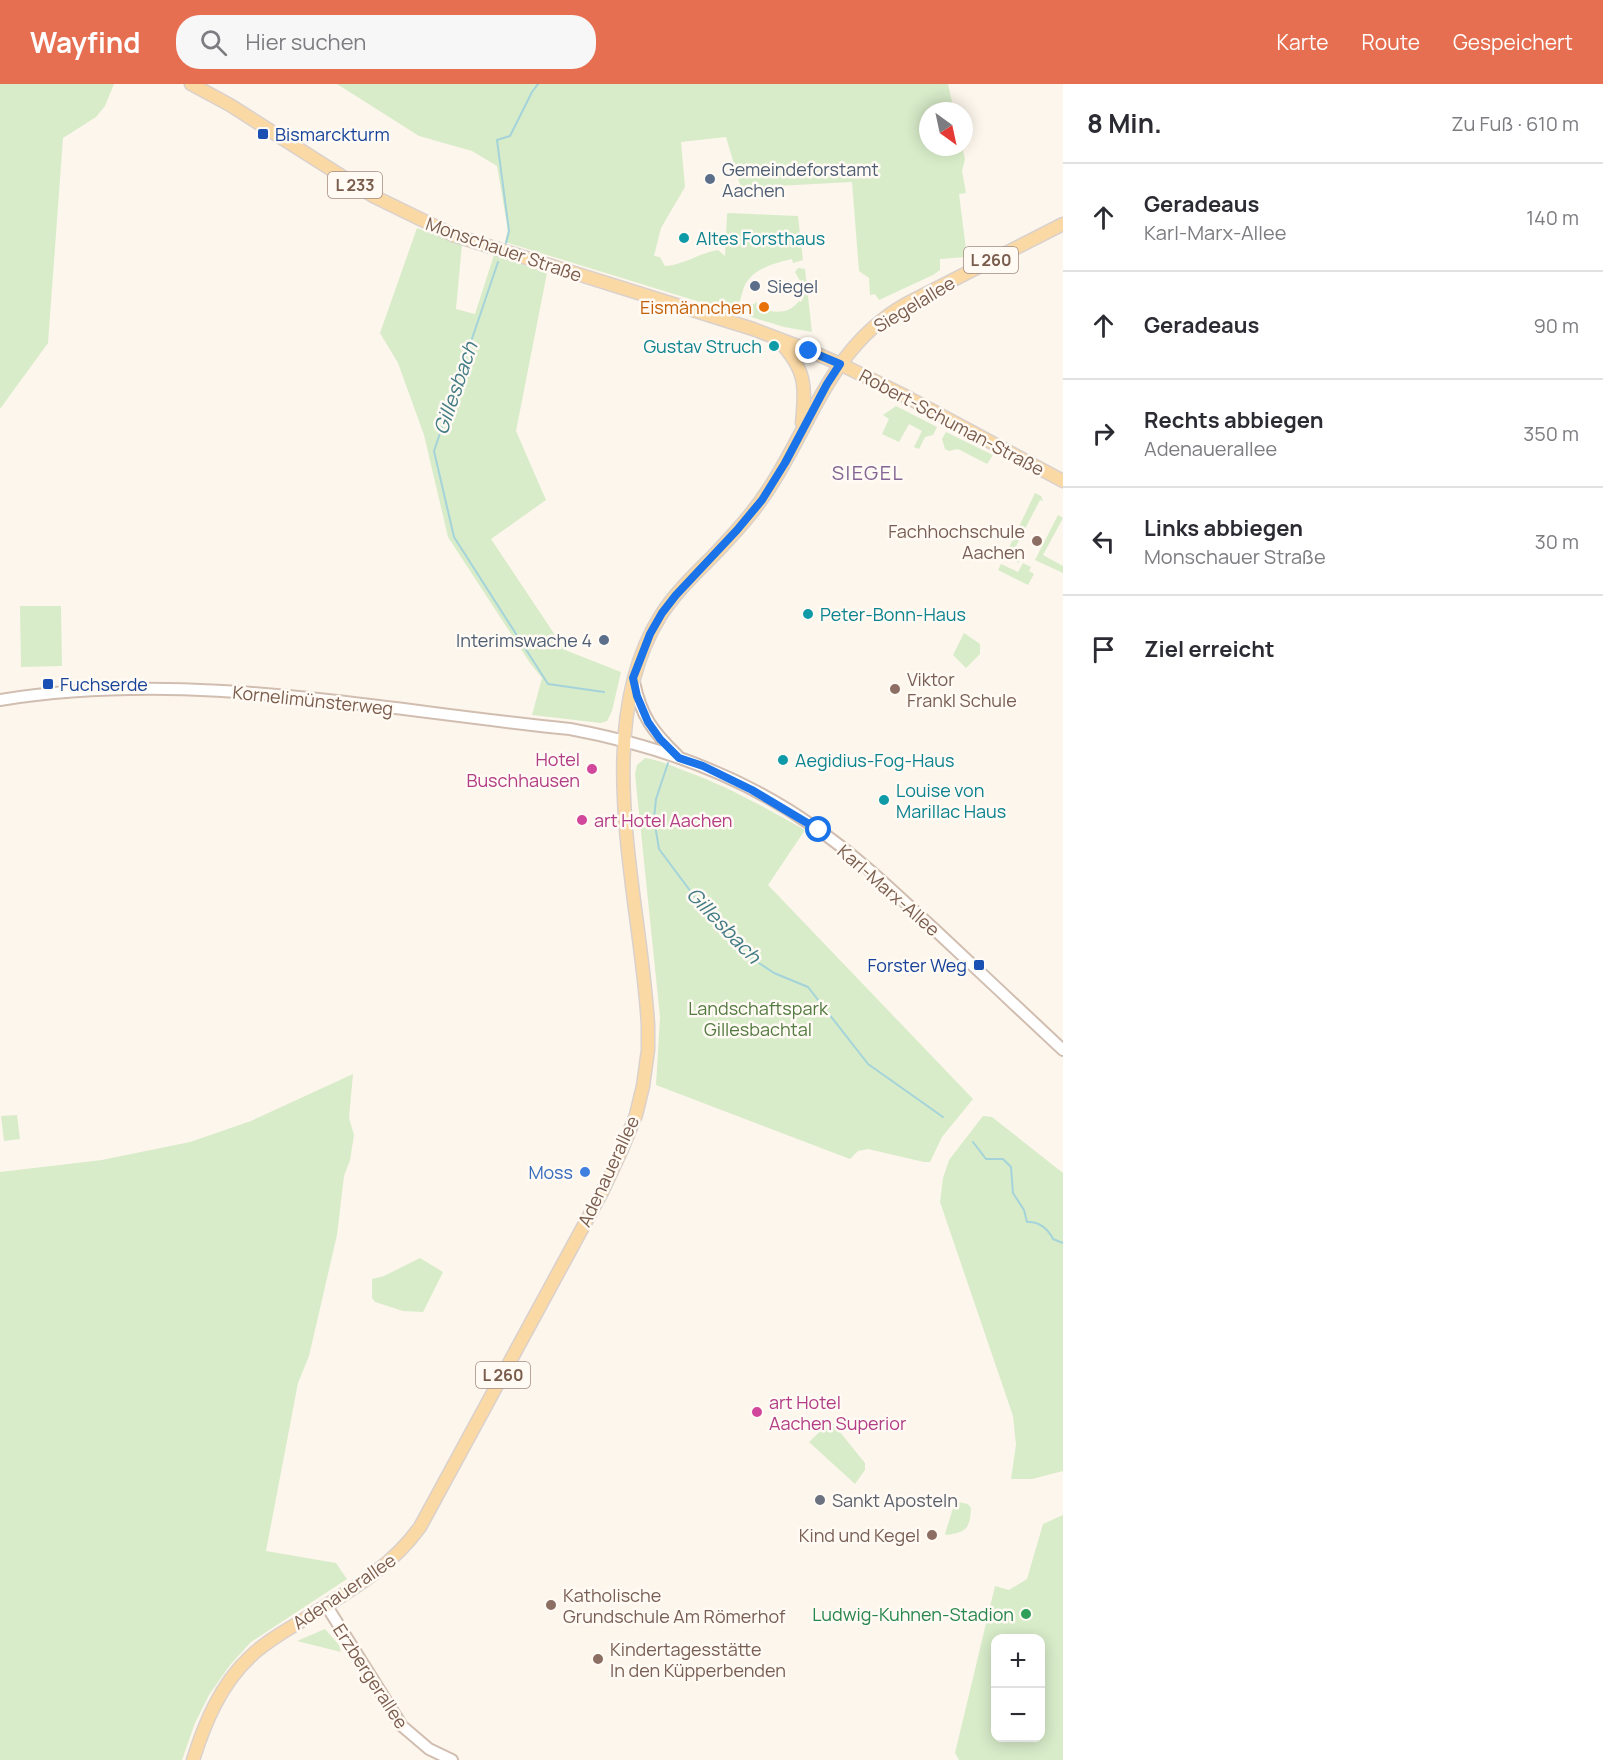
<!DOCTYPE html>
<html lang="de">
<head>
<meta charset="utf-8">
<style>
	body { margin:0; font-family:Manrope,sans-serif; background:#f7f7f7; color:#2b2b33 }
	.controls { position:absolute; right:18px; bottom:18px; display:grid; overflow:hidden; border-radius:12px; box-shadow:0 3px 15px #0003 }
	.controls button { width:54px; height:54px; display:grid; place-items:center; padding:0; border:0; border-bottom:2px solid #e1e1e2; background:#fff; color:#2b2b33; font:30px sans-serif }
	.compass { position:absolute; left:919px; top:18px; width:54px; height:54px; border-radius:50%; background:#fff; box-shadow:0 3px 15px #0003; rotate:147deg }
	.stop { position:absolute; width:18px; height:18px; margin:-14px; border:4px solid #1a73e8; border-radius:50%; background:#fff }
	.stop.end { background:#1a73e8; border-color:#fff; box-shadow:0 2px 6px #0008 }
	.list { margin:0; padding:0; list-style:none }
	h2 { display:flex; justify-content:space-between; align-items:center; height:78px; margin:0; padding:0 24px; font-size:26px }
	h2 small { font-size:20px; font-weight:400; color:#7c7c81 }
	.list li { display:grid; grid-template-columns:39px 1fr auto; gap:18px; align-items:center; box-sizing:border-box; height:108px; padding:0 24px; border-top:2px solid #e1e1e2 }
	.list b { display:block; font-size:22px; white-space:nowrap }
	.list p { margin:0; font-size:20px; white-space:nowrap; color:#7c7c81 }
	.list em { font-size:20px; font-style:normal; color:#7c7c81 }
	.icon { flex:none; width:33px; height:33px; fill:none; stroke:currentColor; stroke-width:2; stroke-linecap:round; stroke-linejoin:round }
	.map { position:relative; flex:none; width:1063px; height:1676px; overflow:hidden }
	header { display:flex; align-items:center; gap:36px; box-sizing:border-box; height:84px; padding:0 30px; background:#e76f51; color:#fff }
	header strong { font-size:28px }
	nav { display:flex; gap:33px; margin-inline-start:auto; font-size:21px }
	.search { width:420px; height:54px; background:#f7f7f7; display:flex; align-items:center; gap:15px; box-sizing:border-box; padding:0 21px; border-radius:24px; color:#7c7c81; font-size:22px }
	main { display:flex }
	aside { flex:1; background:#fff }
	.map>svg:first-child { display:block }
	.green { fill:#d8ecc9; fill-rule:evenodd }
	.lines { fill:none; stroke-linecap:round; stroke-linejoin:round }
	.stream { stroke:#a5d3da; stroke-width:2 }
	.minor-casing { stroke:#d1beb0; stroke-width:14 }
	.major-casing { stroke:#dad1cd; stroke-width:15 }
	.minor { stroke:#fff; stroke-width:10 }
	.major { stroke:#fbd9a5; stroke-width:12 }
	.route { stroke:#1a73e8; stroke-width:8 }
	.transit-dot { fill:#1a4fb4; stroke:#fffaf3; stroke-width:2 }
	.service-dot { fill:#5c6f8a; stroke:#fffaf3; stroke-width:2 }
	.culture-dot { fill:#0f9aa8; stroke:#fffaf3; stroke-width:2 }
	.food-dot { fill:#e8710a; stroke:#fffaf3; stroke-width:2 }
	.education-dot { fill:#8d6e63; stroke:#fffaf3; stroke-width:2 }
	.hotel-dot { fill:#d1479c; stroke:#fffaf3; stroke-width:2 }
	.shop-dot { fill:#3f7fe0; stroke:#fffaf3; stroke-width:2 }
	.worship-dot { fill:#6b7280; stroke:#fffaf3; stroke-width:2 }
	.leisure-dot { fill:#2e9e5b; stroke:#fffaf3; stroke-width:2 }
	.labels { text-anchor:middle; dominant-baseline:central; stroke-width:5; stroke-linejoin:round; paint-order:stroke }
	.shield { fill:#fffaf3; stroke:#a28b7f; stroke-width:1.5 }
	.shield-label { font-size:16px; font-weight:bold; fill:#7a5c4d }
	.transit-label { font-size:18px; fill:#164399; stroke:#fffaf3; text-anchor:start }
	.service-label { font-size:18px; fill:#4e5e75; stroke:#fffaf3; text-anchor:start }
	.culture-label { font-size:18px; fill:#0d838f; stroke:#fffaf3; text-anchor:start }
	.street-label { font-size:18px; fill:#7a5c4d; stroke:#fffaf3 }
	.food-label { font-size:18px; fill:#c56008; stroke:#fffaf3; text-anchor:end }
	.education-label { font-size:18px; fill:#785e54; stroke:#fffaf3; text-anchor:start }
	.hotel-label { font-size:18px; fill:#b23c85; stroke:#fffaf3; text-anchor:start }
	.park-label { font-size:18px; fill:#537a41; stroke:#fffaf3 }
	.shop-label { font-size:18px; fill:#366cbe; stroke:#fffaf3; text-anchor:end }
	.worship-label { font-size:18px; fill:#5b616d; stroke:#fffaf3; text-anchor:start }
	.leisure-label { font-size:18px; fill:#27864d; stroke:#fffaf3; text-anchor:end }
	.water-label { font-size:20px; font-style:italic; fill:#437c86; stroke:#fffaf3 }
	.neighbourhood-label { font-size:20px; letter-spacing:1.5px; fill:#846695; stroke:#fffaf3 }
</style>
</head>
<body>
<header>
<strong>Wayfind</strong>
<div class="search"><svg class="icon" aria-label="search" viewBox="0 0 24 24"><circle cx="10" cy="10" r="6"/><path d="M15 15l6 6"/></svg>Hier suchen</div>
<nav><a>Karte</a><a>Route</a><a>Gespeichert</a></nav>
</header>
<main>
<div class="map">
<svg width="1063" height="1676" viewBox="0 0 1063 1676">
	<rect width="100%" height="100%" fill="#fdf6ec"/>
	<path class="green" d="M0,0h114l-9,22 -9,11 -33,21 -15,205 -48,66z
		M337,0h611l6,27h-26v36h34l3,12 -3,12 4,22 -7,1 8,63 -27,2v11l-7,5 -54,25 -4,-6 -5,1 -1,-17 -10,-7 -7,-89 -111,6 -15,-51 -45,5 4,45 -24,41 -7,28 6,1 5,9c19,-1 34,-13 53,-16l7,6 2,-42 2,-1 69,3 5,44 -10,3 -1,-4c-18,4 -40,10 -48,28 -3,8 -4,16 -7,23l-3,2 -5,-1 -224,-69 3,-12 -11,-64 -25,-15 -53,-15z
		M417,144l45,16 -6,65 19,5 19,-59 53,18 -31,158 30,69 -55,39 74,111 56,22 -9,39 -5,10 -6,2 -69,-8 10,-37 -12,-15 -82,-126 -24,-102 -26,-72 -18,-30z
		M798,184l7,1 7,63 -28,-5 -36,-11 1,-9 8,-5 -1,6c16,4 32,8 43,-7l2,1 3,-6 -2,-1 1,-9 -8,-14z
		M896,322l41,21 -4,8 -8,2 -6,12 -5,-2 8,-16 -13,-7 -10,18 -17,-8 7,-15 -6,-4z
		M946,348l47,23 -6,9 -29,-15 -9,2 -4,-2 -3,-10z
		M1035,409l6,3 2,5 -3,-1 -29,56 8,5v2l-14,-7z
		M1059,429l-1,2 5,3 -20,37 20,11v7l-28,-13z
		M1023,479l8,4 -2,4 5,3 -6,11 -30,-15 3,-6 17,8z
		M20,522h41l1,60 -41,1z
		M964,549l16,11v10l-14,14 -13,-13z
		M645,674c14,2 27,8 40,13 42,15 81,37 120,59l-37,55 205,214 -31,38 -12,25h-6l-56,-13 -10,2 -8,8 -194,-74 4,-68 -25,-243 2,-9z
		M353,990l-4,44 5,17 -4,25 -6,16 -7,59 -28,121 -11,27 -32,168 70,12 11,16 -96,63 -21,23 -21,30 -14,28 -13,37h-182v-588l102,-12 88,-18 61,-21z
		M17,1031l3,24 -16,2 -3,-25z
		M983,1032l9,1 71,56v298l-31,8h-21l5,-34 -3,-29 -73,-214 3,-24 6,-18z
		M420,1174l23,14 -20,40 -20,-1 -28,-9 -3,-4v-19l12,-3z
		M831,1337l34,42v7l-10,14 -46,-42z
		M959,1418l9,2 3,4c-1,21 -5,24 -24,27l-2,-1 9,-29z
		M1063,1431v245h-104l-4,-7 40,-167 14,4 18,-11 16,-55zM996,1554h44v100h-44z
		M325,1545l14,16 2,7 -44,-11z"/>
	<g class="lines">
		<path class="stream" d="M506,159l3,-12 -12,-91 13,-4 22,-44 6,-8
			M498,178l-64,189 20,86 94,147 56,8
			M668,679l-12,36 -2,20 5,30 44,59 44,47 27,18 34,14 60,77 75,53
			M973,1058l13,17h17l8,8 2,26 11,17 3,12c12,-1 21,7 26,17l10,4"/>
		<defs>
			<path id="minor" d="M634,598c7,34 19,50 43,73
				M0,616c193,-31 378,10 570,29 86,16 171,46 243,97 44,30 82,67 121,103 43,40 86,81 129,121
				M326,1521l76,121 27,23 23,11"/>
			<path id="major" d="M191,0l39,21 143,91 80,39 300,94 50,19 37,16 67,33 156,84
				M779,257c27,29 27,44 23,82
				M193,1676c12,-38 28,-76 57,-103 15,-15 35,-26 53,-37 43,-27 87,-51 117,-93l182,-335 20,-43 14,-34 7,-29 5,-36v-25c-7,-127 -59,-297 13,-410 14,-22 33,-40 51,-58 23,-24 46,-49 63,-78 40,-65 60,-135 131,-175l157,-80"/>
		</defs>
		<use href="#minor" class="minor-casing"/>
		<use href="#major" class="major-casing"/>
		<use href="#minor" class="minor"/>
		<use href="#major" class="major"/>
	</g>
	<g class="lines">
		<path class="route" d="M809,267l31,13 -13,20 -42,79 -23,37 -25,30 -61,65 -14,18 -12,21 -17,44 4,18 11,26 12,17 19,19 24,8 49,24 67,40"/>
	</g>
	<g class="transit-dot">
		<rect x="257" y="44" width="12" height="12" rx="3"/>
		<rect x="42" y="594" width="12" height="12" rx="3"/>
		<rect x="973" y="875" width="12" height="12" rx="3"/>
	</g>
	<g class="service-dot">
		<circle cx="710" cy="95" r="6"/>
		<circle cx="755" cy="202" r="6"/>
		<circle cx="604" cy="556" r="6"/>
	</g>
	<g class="culture-dot">
		<circle cx="684" cy="154" r="6"/>
		<circle cx="774" cy="262" r="6"/>
		<circle cx="808" cy="530" r="6"/>
		<circle cx="783" cy="676" r="6"/>
		<circle cx="884" cy="716" r="6"/>
	</g>
	<circle class="food-dot" cx="764" cy="223" r="6"/>
	<g class="education-dot">
		<circle cx="1037" cy="457" r="6"/>
		<circle cx="895" cy="605" r="6"/>
		<circle cx="932" cy="1451" r="6"/>
		<circle cx="551" cy="1521" r="6"/>
		<circle cx="598" cy="1575" r="6"/>
	</g>
	<g class="hotel-dot">
		<circle cx="592" cy="685" r="6"/>
		<circle cx="582" cy="736" r="6"/>
		<circle cx="757" cy="1328" r="6"/>
	</g>
	<circle class="shop-dot" cx="585" cy="1088" r="6"/>
	<circle class="worship-dot" cx="820" cy="1416" r="6"/>
	<circle class="leisure-dot" cx="1026" cy="1530" r="6"/>
	<g class="labels">
		<g class="shield">
			<rect x="328" y="88" width="54" height="26" rx="4.5"/>
			<rect x="964" y="163" width="54" height="26" rx="4.5"/>
			<rect x="476" y="1278" width="54" height="26" rx="4.5"/>
		</g>
		<g class="shield-label">
			<text x="355" y="101">L 233</text>
			<text x="991" y="176">L 260</text>
			<text x="503" y="1291">L 260</text>
		</g>
		<g class="transit-label">
			<text x="275" y="50">Bismarckturm</text>
			<text x="60" y="600">Fuchserde</text>
			<text x="967" y="881" text-anchor="end">Forster Weg</text>
		</g>
		<g class="service-label">
			<text x="722" y="85">Gemeindeforstamt<tspan x="722" dy="21">Aachen</tspan></text>
			<text x="767" y="202">Siegel</text>
			<text x="592" y="556" text-anchor="end">Interimswache 4</text>
		</g>
		<g class="culture-label">
			<text x="696" y="154">Altes Forsthaus</text>
			<text x="762" y="262" text-anchor="end">Gustav Struch</text>
			<text x="820" y="530">Peter-Bonn-Haus</text>
			<text x="795" y="676">Aegidius-Fog-Haus</text>
			<text x="896" y="706">Louise von<tspan x="896" dy="21">Marillac Haus</tspan></text>
		</g>
		<g class="street-label">
			<text transform="translate(504 165) rotate(19)">Monschauer Straße</text>
			<text transform="translate(914 220) rotate(-31)">Siegelallee</text>
			<text transform="translate(952 338) rotate(28)">Robert-Schuman-Straße</text>
			<text transform="translate(313 616) rotate(6)">Kornelimünsterweg</text>
			<text transform="translate(889 806) rotate(41)">Karl-Marx-Allee</text>
			<text transform="translate(608 1087) rotate(-65)">Adenauerallee</text>
			<text transform="translate(344 1507) rotate(-34)">Adenauerallee</text>
			<text transform="translate(371 1592) rotate(57)">Erzbergerallee</text>
		</g>
		<g class="food-label">
			<text x="752" y="223">Eismännchen</text>
		</g>
		<g class="education-label">
			<text x="1025" y="447" text-anchor="end">Fachhochschule<tspan x="1025" dy="21">Aachen</tspan></text>
			<text x="907" y="595">Viktor<tspan x="907" dy="21">Frankl Schule</tspan></text>
			<text x="920" y="1451" text-anchor="end">Kind und Kegel</text>
			<text x="563" y="1511">Katholische<tspan x="563" dy="21">Grundschule Am Römerhof</tspan></text>
			<text x="610" y="1565">Kindertagesstätte<tspan x="610" dy="21">In den Küpperbenden</tspan></text>
		</g>
		<g class="hotel-label">
			<text x="580" y="675" text-anchor="end">Hotel<tspan x="580" dy="21">Buschhausen</tspan></text>
			<text x="594" y="736">art Hotel Aachen</text>
			<text x="769" y="1318">art Hotel<tspan x="769" dy="21">Aachen Superior</tspan></text>
		</g>
		<g class="park-label">
			<text x="758" y="924">Landschaftspark<tspan x="758" dy="21">Gillesbachtal</tspan></text>
		</g>
		<g class="shop-label">
			<text x="573" y="1088">Moss</text>
		</g>
		<g class="worship-label">
			<text x="832" y="1416">Sankt Aposteln</text>
		</g>
		<g class="leisure-label">
			<text x="1014" y="1530">Ludwig-Kuhnen-Stadion</text>
		</g>
		<g class="water-label">
			<text transform="translate(455 304) rotate(-71)">Gillesbach</text>
			<text transform="translate(724 841) rotate(46)">Gillesbach</text>
		</g>
		<g class="neighbourhood-label">
			<text x="868" y="388">SIEGEL</text>
		</g>
	</g>
</svg>
<div class="controls">
<button>+</button>
<button>−</button>
</div>
<svg class="compass" viewBox="-18 -18 36 36"><path d="M0-13l5 13h-10z" fill="#e53935"/><path d="M0 13l5-13h-10z" fill="#7c7c81"/></svg>
<div class="stop" style="left:819px;top:746px"></div>
<div class="stop end" style="left:809px;top:267px"></div>
</div>
<aside>
<h2>8 Min.<small>Zu Fuß · 610 m</small></h2>
<ul class="list">
<li><svg class="icon" aria-label="ahead" viewBox="0 0 24 24"><path d="M12 20V5M6 11l6-6 6 6"/></svg><div><b>Geradeaus</b><p>Karl-Marx-Allee</p></div><em>140 m</em></li>
<li><svg class="icon" aria-label="ahead" viewBox="0 0 24 24"><path d="M12 20V5M6 11l6-6 6 6"/></svg><div><b>Geradeaus</b></div><em>90 m</em></li>
<li><svg class="icon" aria-label="right" viewBox="0 0 24 24"><path d="M7 20v-9h11M14 6l5 5-5 5"/></svg><div><b>Rechts abbiegen</b><p>Adenauerallee</p></div><em>350 m</em></li>
<li><svg class="icon" aria-label="left" viewBox="0 0 24 24"><path d="M17 20v-9H6M10 6l-5 5 5 5"/></svg><div><b>Links abbiegen</b><p>Monschauer Straße</p></div><em>30 m</em></li>
<li><svg class="icon" aria-label="arrive" viewBox="0 0 24 24"><path d="M6 21V4h12l-3 4 3 4H6"/></svg><div><b>Ziel erreicht</b></div></li>
</ul>
</aside>
</main>
</body>
</html>
